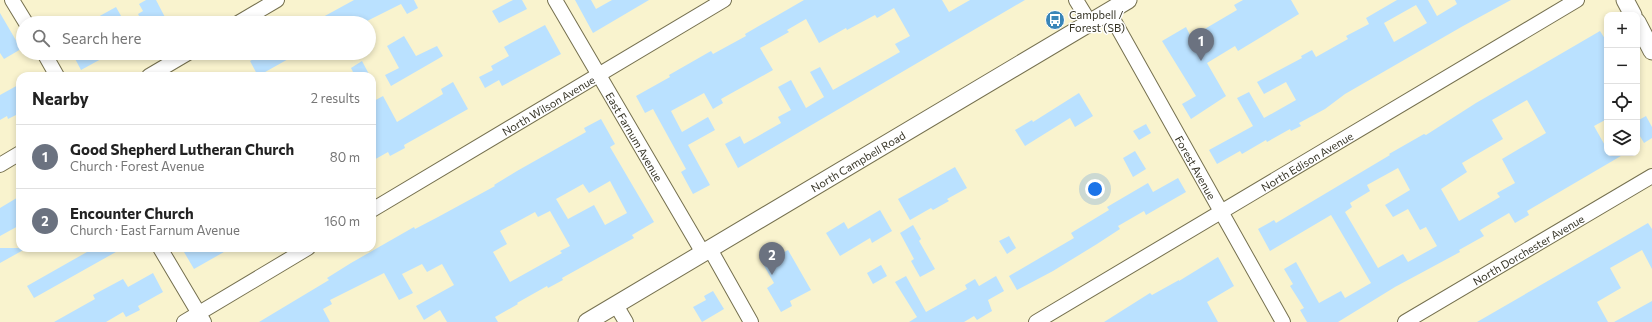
<!DOCTYPE html>
<html lang="en">
<head>
<meta charset="utf-8">
<style>
	body { margin:0; font-family:Commissioner,sans-serif; background:#f6f6f6; color:#222 }
	.controls { position:absolute; right:12px; top:12px; display:grid; overflow:hidden; border-radius:8px; box-shadow:0 2px 6px #0003 }
	.controls button { width:36px; height:36px; display:grid; place-items:center; padding:0; border:0; border-bottom:1px solid #e0e0e0; background:#fff; color:#222; font:20px sans-serif }
	.you { position:absolute; left:1095px; top:189px; width:14px; height:14px; margin:-10px; border:3px solid #fff; border-radius:50%; background:#1a73e8; box-shadow:0 0 0 6px #1a73e833 }
	.badge { display:grid; place-items:center; width:26px; height:26px; border-radius:50%; background:#ea580c; color:#fff; font-size:13px; font-weight:700 }
	.pin { position:absolute; translate:-50% -33px; filter:drop-shadow(0 1px 2px #0008) }
	.pin::after { content:''; position:absolute; top:21px; width:14px; height:12px; background:inherit; clip-path:polygon(0 0,100% 0,50% 100%) }
	.list { margin:0; padding:0; list-style:none }
	h2 { display:flex; justify-content:space-between; align-items:center; height:52px; margin:0; padding:0 16px; font-size:17px }
	h2 small { font-size:13px; font-weight:400; color:#767676 }
	.list li { display:grid; grid-template-columns:26px 1fr auto; gap:12px; align-items:center; box-sizing:border-box; height:64px; padding:0 16px; border-top:1px solid #e0e0e0 }
	.list b { display:block; font-size:15px; white-space:nowrap }
	.list p { margin:0; font-size:13px; white-space:nowrap; color:#767676 }
	.list em { font-size:13px; font-style:normal; color:#767676 }
	.icon { flex:none; width:22px; height:22px; fill:none; stroke:currentColor; stroke-width:2; stroke-linecap:round; stroke-linejoin:round }
	.map { position:relative; flex:none; width:1652px; height:322px; overflow:hidden }
	.search { position:absolute; background:#fff; box-shadow:0 2px 6px #0003; left:16px; top:16px; width:360px; height:44px; display:flex; align-items:center; gap:10px; box-sizing:border-box; padding:0 14px; border-radius:22px; color:#767676; font-size:15px }
	.panel { position:absolute; background:#fff; box-shadow:0 2px 6px #0003; left:16px; top:72px; width:360px; height:180px; border-radius:12px }
	.map>svg:first-child { display:block }
	.building { fill:#bae1ff; fill-rule:evenodd }
	.lines { fill:none; stroke-linecap:round; stroke-linejoin:round }
	.minor-casing { stroke:#75704f; stroke-width:16 }
	.tertiary-casing { stroke:#75704f; stroke-width:19 }
	.minor { stroke:#fff; stroke-width:14 }
	.tertiary { stroke:#fff; stroke-width:17 }
	.labels { text-anchor:middle; dominant-baseline:central; stroke-width:3; stroke-linejoin:round; paint-order:stroke }
	.poi-label { font-size:11px; fill:#353325; stroke:#fff; text-anchor:start }
	.street-label { font-size:11px; fill:#353325; stroke:#fff }
</style>
</head>
<body>
<div class="map">
<svg width="1652" height="322" viewBox="0 0 1652 322">
	<rect width="100%" height="100%" fill="#f9f3ce"/>
	<path class="building" d="M146,0h10l12,23h-25l-5,-9 5,-3 -4,-7z
		M354,0h60l4,8 -11,6 -6,-10 -38,19h-51z
		M513,0h9l5,9 -28,14 -7,-12z
		M575,0h16l5,9 16,-9h37l-56,33z
		M804,0h138l7,12 21,-12h55l-287,168 -13,-24 15,-8 4,8 37,-21 -3,-6 13,-7 -13,-23 13,-7 15,28 18,-11 -14,-25 10,-5 13,23 67,-38 -5,-8 15,-8 -16,-28 -17,10 -2,-3 -28,15 -1,-2 -27,15 -13,-24 -19,11 2,2 -29,16 13,22 -52,29 2,4 -10,6 -9,-16 -33,18 11,21 26,-15 7,13 -27,15 22,40 -17,9 -12,-22 5,-3 -33,-60 -8,4 -9,-17 34,-19 -1,-2 42,-24 2,3 33,-18 -1,-2z
		M1243,0h48l8,14 -61,37 -3,-5 -28,17 19,33 -35,23 -9,-15 14,-8 -34,-55 24,-14 5,10 46,-27 -3,-5z
		M1397,0h31l9,16 20,-12 -2,-4h56l-48,26 -118,68 -20,15 -26,14 2,3 -10,5 -1,-2 -23,13 -1,-2 -24,14 -2,-3 -23,13 -8,-14 44,-24 -16,-28 12,-6 15,26 32,-18 -10,-18 -22,12 -7,-12 45,-24 -1,-2 11,-6 4,7 32,-18 -2,-3 23,-12 -3,-6zM1416,5l11,18 -33,19 -10,-19z
		M116,7l9,16h-38z
		M0,13l21,36 -17,10 -4,-6z
		M545,25l16,29 -59,32 -3,-6 -14,8 -6,-11 14,-7 -2,-4 18,-10 -5,-9z
		M1600,31l7,11v77l-13,7 13,23v4h19l-99,58 2,4 -14,8 -6,-10 -29,17 4,6 -25,14 1,2 -65,35 -57,35h-31l-7,-12 4,-2 -14,-22 3,-2 -9,-15 12,-7 23,41 22,-12 4,7 26,-15 -40,-68 -61,36 -12,-22 16,-9 2,3 114,-68 -1,-1 35,-20 2,1 50,-32zM1527,100l19,33 -44,26 13,24 -18,10 3,4 -41,24 -18,-32 26,-17 -5,-9 41,-24 -11,-19zM1398,168l12,22 -25,15 8,12 15,-8 12,21 6,-3 11,19 -29,16 -5,-8 -25,14 -33,-56 7,-5 -2,-4 20,-12 -3,-6z
		M404,36l12,20 21,-10 6,10 -52,30 -6,-11 14,-7 -12,-22z
		M72,53h40l-31,17z
		M265,53h34l-41,23 -8,-15z
		M362,61l8,15h-15l-4,-8z
		M453,82l15,27 -64,36 1,3 -15,8 -2,-4 -16,9v-59l11,-6 14,26 46,-28 -2,-5z
		M20,84v29l-12,6 -1,-3 -7,4v-25z
		M1079,93l14,23 -18,11 -5,-9 -45,28 -10,-16 17,-10 1,2z
		M1646,116l6,11v11l-8,5 -7,-12v-10z
		M601,119l14,25 -5,3 44,75 -22,13 2,3 -72,40 1,2 -15,8 -1,-2 -30,17 1,1 -23,13 3,5h-51l-7,-12 -16,10 -8,-14 38,-21 -12,-21 -15,8 -5,-8 -20,10 11,19 -14,7 -15,-27 -54,27 2,4 -9,5 7,13h-71l70,-42 -2,-2 24,-15 63,-36 1,2 23,-12 57,-31 -1,-1 23,-14 69,-39 -2,-4zM610,181l17,32 -22,12 -11,-20 -26,14 -12,-20 27,-15 6,9zM550,211l20,35 -10,5 2,2 -52,29 -17,-30 14,-8 -7,-13 35,-19 3,5z
		M1146,124l5,9 -12,7 -6,-9z
		M1135,151l11,18 -13,8 -10,-19z
		M955,167l12,21 -20,11 2,2 -16,9 -2,-2 -21,12 -12,-21z
		M1178,178l8,14 -40,23 -2,-4 -26,15 2,3 -23,15 -44,27 -36,19 -8,-14 65,-38 -3,-5 38,-23 -2,-3 41,-24 5,9z
		M20,196v29l-20,11v-28z
		M880,210l12,21 -20,12 -2,-5 -30,18 -14,-23 18,-11 4,7z
		M1648,223l4,6v40l-10,-19 -32,18 11,20 -24,14 11,20h-131z
		M913,225l8,14 -2,2 16,28 -15,8 -9,-16 3,-2 -14,-26z
		M1009,236l7,12 -9,6 -8,-13z
		M0,248h27l-27,15z
		M94,248h29l-89,50 -7,-12z
		M191,248h40l-37,21 -10,-17z
		M788,250l23,40 -21,11 2,5 -11,6 -14,-24 7,-5 -11,-19z
		M1218,257l16,29 -27,16 11,20h-114l46,-29 2,2 27,-15v1z
		M881,265l6,11 -14,8 -6,-11z
		M153,273l10,19 -25,14 2,4 -14,7 -3,-5 -17,10h-52l41,-23 -2,-4 30,-16 5,8z
		M906,276l20,36 41,-23 -2,-4 10,-6 4,7 17,-10 8,15 -16,9 4,11 -15,9 -3,-4 -10,6h-55l8,-5 -22,-35z
		M713,291l11,18 -22,13 -9,-15 13,-7 -2,-4z
		M1652,301v21h-38z"/>
	<g class="lines">
		<defs>
			<g id="minor">
				<path d="M12,0l14,23"/>
				<path id="s1" d="M555,0l148,253"/>
				<path d="M1076,0l14,23"/>
				<path id="s2" d="M1109,12l174,310"/>
				<path d="M238,23l39,-23"/>
				<path d="M44,53l13,23"/>
				<path d="M149,76l39,-23"/>
				<path d="M0,165l20,-12"/>
				<path id="s3" d="M372,210l352,-210"/>
				<path d="M160,248l44,74"/>
				<path d="M710,249l41,73"/>
				<path d="M616,305l10,17"/>
				<path d="M184,322l124,-74"/>
				<path id="s4" d="M1036,322l541,-322"/>
				<path id="s5" d="M1405,322l247,-146"/>
			</g>
			<g id="tertiary">
				<path d="M1625,0l8,15"/>
				<path d="M1637,22l15,29"/>
				<path id="s6" d="M587,322l541,-322"/>
			</g>
		</defs>
		<use href="#minor" class="minor-casing"/>
		<use href="#tertiary" class="tertiary-casing"/>
		<use href="#minor" class="minor"/>
		<use href="#tertiary" class="tertiary"/>
	</g>
	<defs>
		<symbol id="bus-disc" viewBox="-11 -11 22 22"><circle r="9.5" fill="#3985b8" stroke="#fff"/><path d="M-5-6H5V4H4V6H2V4H-2V6H-4V4H-5ZM-3.5-4V0h7V-4ZM-3.5 1.2v1.5H-2V1.2ZM2 1.2v1.5H3.5V1.2Z" fill="#fff"/></symbol>
	</defs>
	<g fill-rule="evenodd">
		<use href="#bus-disc" x="1044" y="9" width="22" height="22"/>
	</g>
	<g class="labels">
		<g class="poi-label">
			<text x="1069" y="14">Campbell /<tspan x="1069" dy="13">Forest (SB)</tspan></text>
		</g>
		<g class="street-label">
			<text stroke="none"><textPath href="#s3" startOffset="205">North Wilson Avenue</textPath></text>
			<text stroke="none"><textPath href="#s1" startOffset="158">East Farnum Avenue</textPath></text>
			<text stroke="none"><textPath href="#s4" startOffset="315">North Edison Avenue</textPath></text>
			<text stroke="none"><textPath href="#s6" startOffset="315">North Campbell Road</textPath></text>
			<text stroke="none"><textPath href="#s2" startOffset="178">Forest Avenue</textPath></text>
			<text stroke="none"><textPath href="#s5" startOffset="143">North Dorchester Avenue</textPath></text>
		</g>
	</g>
</svg>
<div class="controls">
<button>+</button>
<button>−</button>
<button><svg class="icon" aria-label="locate" viewBox="0 0 24 24"><circle cx="12" cy="12" r="6"/><path d="M12 2v4M12 18v4M2 12h4M18 12h4"/></svg></button>
<button><svg class="icon" aria-label="layers" viewBox="0 0 24 24"><path d="M12 4l9 5-9 5-9-5zM3 14l9 5 9-5"/></svg></button>
</div>
<div class="you"></div>
<div class="pin badge" style="left:1201px;top:61px;background:#6b7280">1</div>
<div class="pin badge" style="left:772px;top:275px;background:#6b7280">2</div>
<div class="search"><svg class="icon" aria-label="search" viewBox="0 0 24 24"><circle cx="10" cy="10" r="6"/><path d="M15 15l6 6"/></svg>Search here</div>
<section class="panel">
<h2>Nearby<small>2 results</small></h2>
<ul class="list">
<li><span class="badge" style="background:#6b7280">1</span><div><b>Good Shepherd Lutheran Church</b><p>Church · Forest Avenue</p></div><em>80 m</em></li>
<li><span class="badge" style="background:#6b7280">2</span><div><b>Encounter Church</b><p>Church · East Farnum Avenue</p></div><em>160 m</em></li>
</ul>
</section>
</div>
</body>
</html>
